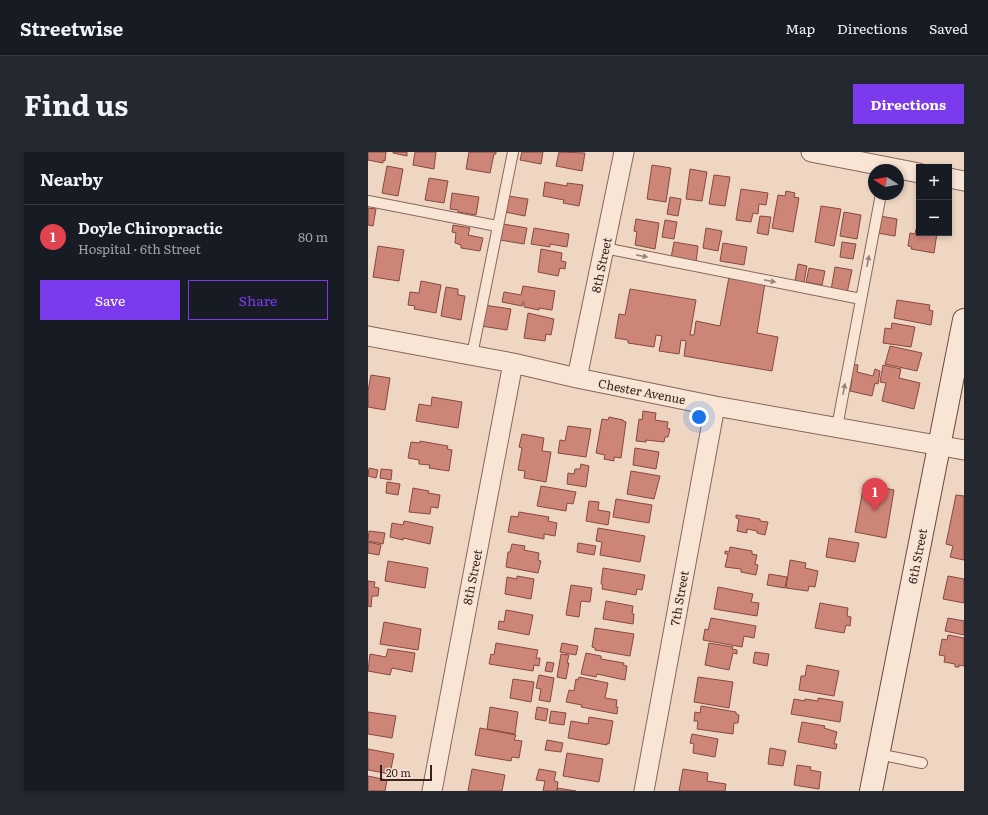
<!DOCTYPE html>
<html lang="en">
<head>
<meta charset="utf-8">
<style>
	body { margin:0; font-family:Literata,serif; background:#242831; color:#f1f3f6 }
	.controls { position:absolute; right:12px; top:12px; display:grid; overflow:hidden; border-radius:0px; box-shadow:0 2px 6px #0003 }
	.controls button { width:36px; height:36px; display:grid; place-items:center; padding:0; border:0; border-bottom:1px solid #363941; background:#171b24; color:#f1f3f6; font:20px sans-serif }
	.compass { position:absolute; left:500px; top:12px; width:36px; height:36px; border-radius:50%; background:#171b24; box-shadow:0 2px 6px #0003; rotate:281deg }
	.scale { position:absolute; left:12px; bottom:10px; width:52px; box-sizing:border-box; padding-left:4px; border:2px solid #38231e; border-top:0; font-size:11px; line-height:14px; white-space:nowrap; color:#38231e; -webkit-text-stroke:3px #f6e2d2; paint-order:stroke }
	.you { position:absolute; left:331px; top:265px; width:14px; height:14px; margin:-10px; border:3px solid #fff; border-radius:50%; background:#1a73e8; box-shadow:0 0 0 6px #1a73e833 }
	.badge { display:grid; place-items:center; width:26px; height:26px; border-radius:50%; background:#7c3aed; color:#fff; font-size:13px; font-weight:700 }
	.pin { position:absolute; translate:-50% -33px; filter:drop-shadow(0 1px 2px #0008) }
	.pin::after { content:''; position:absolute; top:21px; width:14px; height:12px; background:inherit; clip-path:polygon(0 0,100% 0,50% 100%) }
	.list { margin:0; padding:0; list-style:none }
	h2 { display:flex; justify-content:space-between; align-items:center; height:52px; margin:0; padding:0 16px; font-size:17px }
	h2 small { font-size:13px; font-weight:400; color:#9ea1a6 }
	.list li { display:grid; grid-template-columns:26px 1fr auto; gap:12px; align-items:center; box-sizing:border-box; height:64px; padding:0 16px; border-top:1px solid #363941 }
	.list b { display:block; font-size:15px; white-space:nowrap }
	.list p { margin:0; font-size:13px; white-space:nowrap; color:#9ea1a6 }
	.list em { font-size:13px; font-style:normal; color:#9ea1a6 }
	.actions { display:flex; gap:8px; padding:12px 16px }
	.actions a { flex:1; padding:9px 0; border:1px solid #7c3aed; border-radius:0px; text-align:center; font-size:14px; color:#7c3aed }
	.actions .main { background:#7c3aed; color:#fff }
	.map { position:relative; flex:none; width:596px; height:639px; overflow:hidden; border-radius:0px }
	header { display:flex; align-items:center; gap:24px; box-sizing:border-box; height:56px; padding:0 20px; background:#171b24; border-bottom:1px solid #363941 }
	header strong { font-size:19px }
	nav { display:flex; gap:22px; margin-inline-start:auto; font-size:14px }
	.intro { display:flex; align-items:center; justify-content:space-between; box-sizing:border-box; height:96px; padding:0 24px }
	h1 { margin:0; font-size:28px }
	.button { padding:10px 18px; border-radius:0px; background:#7c3aed; color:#fff; font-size:14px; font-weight:700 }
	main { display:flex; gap:24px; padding:0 24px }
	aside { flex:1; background:#171b24; border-radius:0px; box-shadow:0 2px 6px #0003 }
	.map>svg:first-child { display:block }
	.building { fill:#cd8578; stroke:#88483f }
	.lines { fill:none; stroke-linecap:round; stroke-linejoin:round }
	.lane-casing { stroke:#886659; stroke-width:12 }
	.street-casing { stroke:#886659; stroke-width:21 }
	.secondary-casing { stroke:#6a473d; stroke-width:24 }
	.lane { stroke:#f9e5d6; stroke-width:10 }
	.street { stroke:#f9e5d6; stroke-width:19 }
	.secondary { stroke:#f9e5d6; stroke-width:22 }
	.oneway { fill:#98847a }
	.labels { text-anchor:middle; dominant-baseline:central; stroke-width:3; stroke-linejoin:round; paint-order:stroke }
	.street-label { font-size:12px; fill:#38231e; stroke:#f6e2d2 }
</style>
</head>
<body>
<header>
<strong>Streetwise</strong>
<nav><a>Map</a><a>Directions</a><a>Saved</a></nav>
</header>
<div class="intro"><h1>Find us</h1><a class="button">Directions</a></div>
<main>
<aside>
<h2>Nearby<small></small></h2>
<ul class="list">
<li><span class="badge" style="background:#e0444e">1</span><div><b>Doyle Chiropractic</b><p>Hospital · 6th Street</p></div><em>80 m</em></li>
</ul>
<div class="actions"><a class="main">Save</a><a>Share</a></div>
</aside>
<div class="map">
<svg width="596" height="639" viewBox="0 0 596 639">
	<rect width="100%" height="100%" fill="#eed6c3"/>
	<path class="building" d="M0,0h18l-1,9 -2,-1v3l-15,-3z
		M25,0h14v4l-14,-3z
		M47,0h21l-2,17 -21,-4z
		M101,0h27v2h-2l-4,19 -24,-4z
		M154,0h21l-2,12 -21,-4z
		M191,0l26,1 -3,18 -26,-5z
		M284,13l19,3 -5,34 -19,-3z
		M19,14l16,3 -5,27 -16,-3z
		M322,17l17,3 -5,29 -16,-2z
		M346,23l16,2 -5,29 -16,-2z
		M61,26l19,3 -4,22 -19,-3z
		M177,30l22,4v-3l16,2 -4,21 -16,-3 1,-3 -21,-4z
		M373,37l27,4 -2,12 -7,-1 -1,10 -5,-1 -2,9 -15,-2z
		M418,39l9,2 -1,4 5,1 -6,34 -21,-4 6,-33 7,1z
		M84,41l27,4 -3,18 -18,-3v-2l-8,-1z
		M140,44l20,3 -3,17 -20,-4z
		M302,45l11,2 -3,17 -11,-2z
		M453,54l20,3 -7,37 -19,-4z
		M0,56l8,1 -3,17 -5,-1z
		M476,60l17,3 -4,24 -17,-3z
		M392,64l11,1 -3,18 -11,-2z
		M512,64l17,3 -2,17 -18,-3z
		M268,67l23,4 -4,26 -20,-4 2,-13 -3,-1z
		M297,68l12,2 -3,17 -12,-2z
		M135,72l24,4 -3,16 -24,-4z
		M85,73l17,3 -2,7 15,3 -3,13 -19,-3v-3l-6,-2 1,-10 -4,-1z
		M166,76l35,6 -2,13 -17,-3v3l-19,-3z
		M338,76l16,3 -4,20 -15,-3z
		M548,77h3v4h18l-3,20 -23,-4 1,-2 -4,-1 2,-13 5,1z
		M306,90l24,4 -2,16 -25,-4z
		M474,90l14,2 -3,15 -13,-2z
		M355,91l24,4 -3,18 -24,-4z
		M10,94l26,4 -5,31 -26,-4z
		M173,97l21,4 -1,8 5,1 -1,7 -5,-1 -2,8 -20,-4z
		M430,112l9,2 -3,16 -9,-1z
		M467,115l17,3 -5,23 -16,-3z
		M441,116l16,3 -3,14 -16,-3z
		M361,125l36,6 -8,50 21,4 -6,34 -88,-15 2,-15 -5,-1 -2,14 -20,-3 3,-15 -6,-1 -2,12 -26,-4v-3l-13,-2 4,-24 6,1 5,-26 66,11 -6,35h4l2,-14 24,5z
		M53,129l20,4 -5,28 -22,-4 1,-3 -7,-1 2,-13 9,1z
		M155,134l32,5 -3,19 -13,-2v2l-15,-3v-5h-1l-1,4 -20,-4 2,-10 17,3z
		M78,135l12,2v6l7,1 -4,24 -20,-4z
		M529,148l33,5 -1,5 4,1 -2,14 -37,-7z
		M116,153l27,4 -4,21 -26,-4z
		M160,161l26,6 -3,16 -5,-1 -1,7 -21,-3z
		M524,171l23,4 -4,20 -28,-4 2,-15 6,1z
		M522,194l32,7 -5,18 -32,-7z
		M484,212l6,1 -1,7 16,4 2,-7 5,2 -2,13 -3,-1 -3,13 -22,-5 2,-11 -4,-1z
		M515,213l18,4 -2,9 21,5 -6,26 -32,-8 4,-18 -6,-1z
		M3,223l19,3 -5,32 -17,-3v-16z
		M64,245l30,5 -4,26 -42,-7 3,-17 12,2z
		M275,259l13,2 -1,7 13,2 -1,6 3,1 -2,8h-3l-1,5 -18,-2v2l-10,-1 3,-22 3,1z
		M241,265l14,3v1l3,1 -5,36 -7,-1v4l-10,-2 1,-4 -9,-2 6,-34 6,1z
		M200,274l23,3 -5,28 -28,-4 2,-13 5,1z
		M154,282l22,4 -2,13 9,1 -5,30 -22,-4 1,-7 -7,-1 4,-22 -3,-1z
		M52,289l28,5 -1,3 5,1 -3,21 -20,-3 1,-3 -11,-1v-4l-11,-2 3,-16 9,1z
		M267,296l24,4 -3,17 -23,-4z
		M213,312l8,2 -3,21 -19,-3 1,-11 6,1 1,-5h5z
		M1,316l9,2 -2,8 -8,-2z
		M13,317l11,1 -1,10 -11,-2z
		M263,319l29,5 -6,23 -27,-5z
		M19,330l13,2 -2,11 -12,-2z
		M496,332l30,6 -8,48 -31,-6z
		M173,334l35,6 -3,12 -6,-1 -1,8 -29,-5z
		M45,336l16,3 -1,2 12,2 -2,13 -7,-1 -1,7 -21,-2z
		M588,343l8,1v64l-14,-3 3,-11 -7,-2z
		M248,347l36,6 -3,18 -36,-6z
		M221,349l10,1 -1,8 12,2 -2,13 -22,-4z
		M151,360l30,5 -1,4 9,2 -2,13 -11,-2v5l-36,-7 3,-16 7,1z
		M368,363l24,4v2l8,1 -3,13 -8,-2v-2l-10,-2v4l-10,-2 2,-12 -3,-1z
		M36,369l29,6 -3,17 -27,-6v2l-13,-3 2,-14 11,2z
		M230,376l47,8 -5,26 -40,-7 2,-13 -6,-1z
		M1,379l16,2 -2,11 -15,-3z
		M461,386l30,5 -4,19 -29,-5z
		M0,390l13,3 -2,10 -11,-2z
		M210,391l18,3 -2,9 -17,-3z
		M144,392l13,2 -1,4 15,3 -1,7 3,1 -3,12 -32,-6 2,-15h2z
		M362,395l22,4v3l5,1 -2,9 3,1 -2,10 -15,-3v-3l-16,-2 3,-13h-3v-3l4,1z
		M422,408l16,3 -1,5 13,3 -3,16 -6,-1 -1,5 -22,-3z
		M20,409l40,7 -3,20 -40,-7z
		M235,416l42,7 -3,15 -5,-1 -1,6 -34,-6 1,-4 -2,-1z
		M401,422l18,3 -2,11 -18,-3z
		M149,424l17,3 -3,20 -26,-5 2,-17 10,2z
		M580,424l16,3v24l-21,-4z
		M0,429l7,1 -1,5 5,1 -1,8h-6l-1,11 -3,-1z
		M203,433l21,3 -2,14 -9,-1 -2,16 -13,-2z
		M350,435l35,7 -2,8 8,1 -2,13 -43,-7z
		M238,449l27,5 -1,8h2l-1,10 -30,-5z
		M452,451l28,5 -1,8 4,1 -1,9 -4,-1 -2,8 -29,-5z
		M138,458l27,5 -4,20 -31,-6 1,-8 5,1z
		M343,466l45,8 -2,12 -10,-2 -2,11 -39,-7 2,-11 3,1z
		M580,466l16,3v14l-19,-4z
		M16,470l37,7 -3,21 -38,-6z
		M227,476l39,6 -4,22 -35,-6v-2l-3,-1z
		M580,483l16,3v28l-5,-1v2h-4v-3l-11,-2 1,-6 -6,-1 3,-16 5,1z
		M128,491l42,7 -2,8h4l-1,8 -5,-1 -1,6 -44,-7 2,-10 3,1z
		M194,491l16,3 -2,9 -16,-3z
		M341,491l24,4 -1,2 5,1v4l-4,-1 -4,17 -24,-5z
		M20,497l27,4 -3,19 -20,-4 -2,7 -22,-4 2,-17 16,3z
		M387,500l14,2 -2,12 -14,-3z
		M218,501l15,3v3l23,4 -1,2 4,1 -2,14 -28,-6 -1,3 -15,-3z
		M193,502l8,1 -2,8h2l-3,16 -9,-2z
		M179,510l7,1 -2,9 -7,-1z
		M439,513l32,6 -5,25 -35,-6 2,-14h4z
		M171,523l15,3 -4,24 -11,-2 2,-11 -5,-1z
		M211,525l29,6 -3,15 12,2 -1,7h2l-1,7 -36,-7 1,-2 -16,-3 3,-12 5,1 2,-12 2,1z
		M330,525l35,5 -4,26 -35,-6z
		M145,527l21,3 -3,20 -21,-4z
		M450,546l25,4 -3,20 -49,-8 3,-15 11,2v-2l13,2z
		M333,554l35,6v2l3,1 -1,8h-4l-1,11 -36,-5 1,-8h-4l1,-9 5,1z
		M122,555l28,5 -3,22 -28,-5z
		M169,555l11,2 -2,12 -11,-2z
		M183,559l15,2 -2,12 -15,-2z
		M0,560l28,4 -4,22 -24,-4z
		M221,565l24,4 -4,23 -2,-1v2l-39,-7 3,-17 17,3z
		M434,570l23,4 -1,2 13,4 -3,12h3l-1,5 -38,-7z
		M112,576l36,7 -2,5 8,1 -3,17 -7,-1 -1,4 -36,-6z
		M324,582l26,5 -3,18 -22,-4 1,-9 -4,-1z
		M179,588l16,3 -2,9 -16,-2z
		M402,596l16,3 -3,15 -15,-2z
		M0,597l26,5 -4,20 -22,-4z
		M199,601l36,6 -4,23 -36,-6z
		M429,613l14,2 -1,3 11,2 -2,17 -25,-4z
		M104,617l33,6 -3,16h-34z
		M171,617l17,3 -2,9 4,1 -1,9h-14l2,-10 -9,-1z
		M315,617l25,4 -1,8 19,3 -1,7h-46z
		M0,624l19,4 -2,11h-17z
		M189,636l19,3h-19z"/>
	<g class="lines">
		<defs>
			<path id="lane" d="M0,49l129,25
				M236,96l257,51
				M104,203l41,-203
				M469,275l44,-233
				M510,602l44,9"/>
			<path id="street" d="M443,0l108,21
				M581,26l15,3
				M0,184l145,27 64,15 138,28 249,44
				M209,226l47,-226
				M64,639l81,-428
				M276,639l71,-385"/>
			<path id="secondary" d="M503,639l93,-471"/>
		</defs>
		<use href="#lane" class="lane-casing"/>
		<use href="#street" class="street-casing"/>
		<use href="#secondary" class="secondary-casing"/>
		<use href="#lane" class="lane"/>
		<use href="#street" class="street"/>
		<use href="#secondary" class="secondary"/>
	</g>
	<defs><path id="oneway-solid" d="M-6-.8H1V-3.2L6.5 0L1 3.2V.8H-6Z"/></defs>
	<g class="oneway">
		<use href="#oneway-solid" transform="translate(274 104) rotate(11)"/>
		<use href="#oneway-solid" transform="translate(500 109) rotate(-79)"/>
		<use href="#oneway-solid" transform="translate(402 129) rotate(11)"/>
		<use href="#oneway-solid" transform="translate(476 237) rotate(-79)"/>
	</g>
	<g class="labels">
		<g class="street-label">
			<text transform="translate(233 113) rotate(-78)">8th Street</text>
			<text transform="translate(274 239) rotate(11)">Chester Avenue</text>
			<text transform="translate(549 404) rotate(-79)">6th Street</text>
			<text transform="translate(104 425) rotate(-79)">8th Street</text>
			<text transform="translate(311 446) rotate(-80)">7th Street</text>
		</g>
	</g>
</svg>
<div class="controls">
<button>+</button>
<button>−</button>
</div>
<svg class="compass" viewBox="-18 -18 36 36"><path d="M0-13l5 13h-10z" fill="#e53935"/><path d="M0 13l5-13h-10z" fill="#9ea1a6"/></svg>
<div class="scale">20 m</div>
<div class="you"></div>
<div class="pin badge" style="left:507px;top:359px;background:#e0444e">1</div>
</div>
</main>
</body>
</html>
